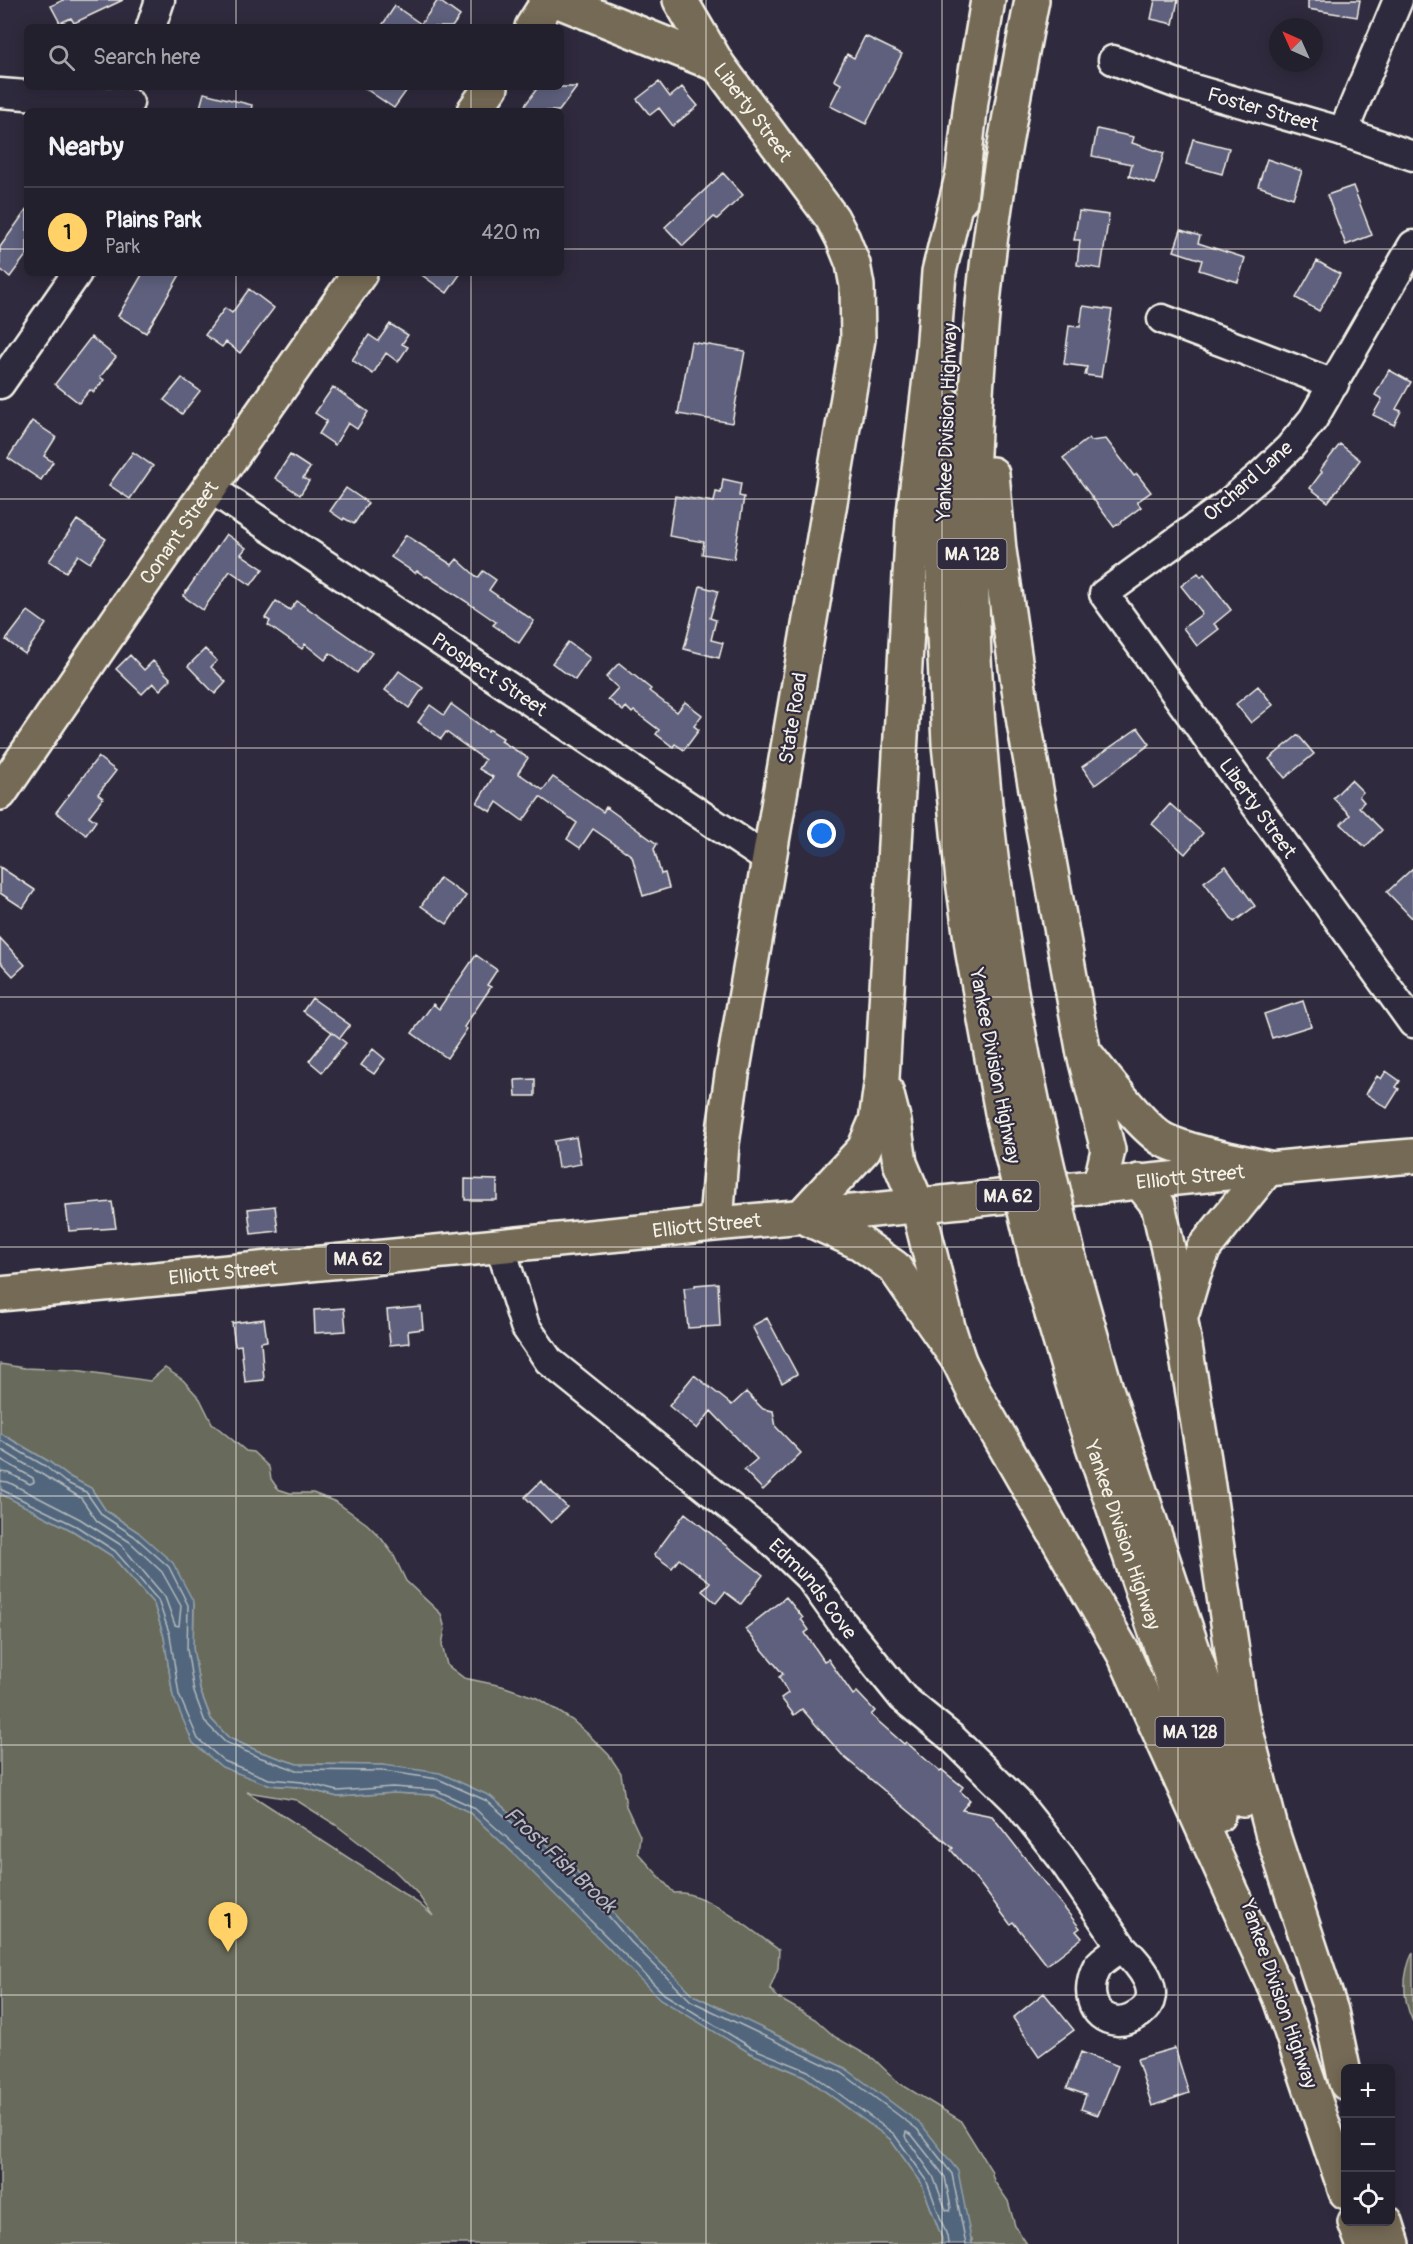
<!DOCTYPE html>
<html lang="en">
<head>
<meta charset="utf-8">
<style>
	body { margin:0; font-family:Pangolin,sans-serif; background:#2b2836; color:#f1f3f6 }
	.controls { position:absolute; right:18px; bottom:18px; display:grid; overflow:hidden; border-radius:9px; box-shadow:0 3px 15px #0003 }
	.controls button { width:54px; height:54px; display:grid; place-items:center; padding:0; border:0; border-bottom:2px solid #403e4a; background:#23202e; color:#f1f3f6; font:30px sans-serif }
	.compass { position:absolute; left:1269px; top:18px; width:54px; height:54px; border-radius:50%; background:#23202e; box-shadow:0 3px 15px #0003; rotate:315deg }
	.you { position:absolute; left:822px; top:834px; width:21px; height:21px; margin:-15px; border:4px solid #fff; border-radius:50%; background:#1a73e8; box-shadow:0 0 0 9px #1a73e833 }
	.badge { display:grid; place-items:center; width:39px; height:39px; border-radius:50%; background:#ffd166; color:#111; font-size:20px; font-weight:700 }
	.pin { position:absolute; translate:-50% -50px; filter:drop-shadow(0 2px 3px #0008) }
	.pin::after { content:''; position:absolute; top:32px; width:21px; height:18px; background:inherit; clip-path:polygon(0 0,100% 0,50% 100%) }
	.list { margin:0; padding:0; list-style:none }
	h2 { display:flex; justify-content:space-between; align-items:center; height:78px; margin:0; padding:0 24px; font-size:26px }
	h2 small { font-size:20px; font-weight:400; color:#a3a3aa }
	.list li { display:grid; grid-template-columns:39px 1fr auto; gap:18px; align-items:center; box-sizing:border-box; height:90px; padding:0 24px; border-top:2px solid #403e4a }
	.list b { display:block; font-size:22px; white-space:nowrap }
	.list p { margin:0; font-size:20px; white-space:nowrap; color:#a3a3aa }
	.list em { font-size:20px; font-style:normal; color:#a3a3aa }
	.icon { flex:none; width:33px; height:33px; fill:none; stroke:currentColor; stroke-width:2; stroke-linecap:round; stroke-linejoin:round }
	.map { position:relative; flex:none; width:1413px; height:2244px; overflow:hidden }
	.search { position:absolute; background:#23202e; box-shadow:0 3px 15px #0003; left:24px; top:24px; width:540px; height:66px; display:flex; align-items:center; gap:15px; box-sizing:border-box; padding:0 21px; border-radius:9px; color:#a3a3aa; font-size:22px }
	.panel { position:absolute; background:#23202e; box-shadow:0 3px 15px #0003; left:24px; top:108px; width:540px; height:168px; border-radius:9px }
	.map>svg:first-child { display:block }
	.green { fill:#676b5c; stroke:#aeaea2; stroke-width:1.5; fill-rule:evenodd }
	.water { fill:#51667c; stroke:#929ea7; stroke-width:1.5 }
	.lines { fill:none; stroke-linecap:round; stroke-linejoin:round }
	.shore { stroke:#b3b9bd; stroke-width:1.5 }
	.building { fill:#5e607d; stroke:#f4f1e8; stroke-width:1.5 }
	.minor-casing { stroke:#f4f1e8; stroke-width:33 }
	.major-casing { stroke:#f4f1e8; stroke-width:38 }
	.highway-casing { stroke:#f4f1e8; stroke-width:38 }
	.minor { stroke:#2f2a3d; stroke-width:28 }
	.major { stroke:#756a55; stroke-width:33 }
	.highway { stroke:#756a55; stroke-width:33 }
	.highway-bridge-casing { stroke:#f4f1e8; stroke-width:38; stroke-linecap:butt }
	.highway-bridge { stroke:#756a55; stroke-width:33 }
	.grid { fill:none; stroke:#f4f1e8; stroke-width:1.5; stroke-opacity:0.55 }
	.labels { text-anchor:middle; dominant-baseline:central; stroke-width:4.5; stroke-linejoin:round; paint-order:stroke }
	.shield { fill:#2f2a3d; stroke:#b9b5b5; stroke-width:1.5 }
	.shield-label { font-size:18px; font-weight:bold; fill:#f4f1e8 }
	.street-label { font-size:20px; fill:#f4f1e8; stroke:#2f2a3d }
	.water-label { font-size:21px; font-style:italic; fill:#b3b9bd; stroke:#2f2a3d }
</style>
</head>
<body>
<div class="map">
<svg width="1413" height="2244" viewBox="0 0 1413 2244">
	<rect width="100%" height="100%" fill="#2f2a3d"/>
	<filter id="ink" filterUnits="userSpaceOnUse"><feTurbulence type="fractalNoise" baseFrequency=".0167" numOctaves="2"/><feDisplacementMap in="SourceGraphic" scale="12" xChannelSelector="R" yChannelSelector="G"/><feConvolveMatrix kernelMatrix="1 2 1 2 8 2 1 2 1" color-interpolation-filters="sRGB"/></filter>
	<g filter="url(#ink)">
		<path class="green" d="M0,1364l24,4 51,2 75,11 15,-13 18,12 17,19 12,24 34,28 7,1 16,15 2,12 7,10 12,4h23l23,9 31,22 14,14 12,16 13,27 35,33 4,15 -3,16 5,20 17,13 38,8 35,12 35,22 16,14 21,21 12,18 5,33 14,30 -2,17 36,40c30,-4 79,39 105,57l-1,18 -8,20 8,10 37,21 20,18 39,22 25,24 61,37 31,50 3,11 14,20 7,25 12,18h-55v-5l-127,-171 -150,-72 -60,-58 -62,-71 -83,-71 -107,-31 -86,-1 -39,-13 -29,-13 -18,-19 -11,-29 -7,-42 1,-45 -56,-71 -32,-21 -15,-23 -23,-12 -20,-15 -48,-28z
			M0,1493l73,38 39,25 42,48 10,33 9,59 95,89 32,2 38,10 55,-4 42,2 34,17 42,39 239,202 54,23 86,63 31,43 21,56v6h-942zM247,1792l49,8 40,25 56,43 25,25 16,23 -15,-13z
			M1413,1952v70c-11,-24 -11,-47 0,-70z"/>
		<path class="water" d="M0,1433l48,28 20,15 23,12 15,23 32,21 35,31 21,40 -1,45 7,42 11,29 18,19 29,13 39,13 86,1 57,8 50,23 83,71 62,71 60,58 150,72 77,57 36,46 14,73h-30v-6l-21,-56 -31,-43 -86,-63 -54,-23 -90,-54 -149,-148 -42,-39 -34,-17 -42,-2 -55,4 -38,-10 -32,-2 -46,-18 -29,-24 -20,-47 -9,-59 -10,-33 -42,-48 -39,-25 -72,-37z"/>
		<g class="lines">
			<path class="shore" d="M0,1440l45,26 20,16 21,10 16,23 32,21 35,31 19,38 -1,44 7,43 11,30 20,20 31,14 40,14 87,1 55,8 49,22 82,70 62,71 60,59 151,72 75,56 35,45 14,70
				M0,1449l81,49 16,23 33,21 32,30 19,34 -2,20 -4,-1 -10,-28 -44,-52 -41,-26 -72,-37 -8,-1
				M0,1459l33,19 1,4 -4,2 -21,-11 -9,-1
				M0,1489l76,37 39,25 43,49 12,35 9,60 19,44 26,22 45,18 33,3 36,9 54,-4 44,3 37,17 43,39 148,148 88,54 56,23 86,63 32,45 21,57 1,8
				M906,2132l6,3 33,42 6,31 -1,3 -4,-1 -13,-34 -28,-40z"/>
		</g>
		<path class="building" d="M63,0h60l-49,23 -3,-5 -11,5 -9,-17z
			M438,0l22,16 -8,11h-71l14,-21 26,18z
			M1155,0h23l-5,24 -22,-5z
			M1308,0h52l-3,17 -49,-8z
			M865,36l37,18 -36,70 -36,-18 11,-22 -7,-4 13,-26 7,4z
			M659,82l11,15 12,-10 16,19 -25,20 -14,-18 -9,7 -13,-16z
			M363,87h46l-15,21z
			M538,87h39l-18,24h-38z
			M204,93l48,12 -1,6h-52z
			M1097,129l37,8 -2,6 32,10 -9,31 -26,-8 3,-12 -40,-8z
			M1193,139l36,9 -7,26 -36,-10z
			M1267,159l35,12 -9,27 -35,-12z
			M723,173l20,22 -26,24 -3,-2 -31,29 -18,-19z
			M1353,186l19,49 -26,10 -19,-50z
			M27,209v45l-17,23 -10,-8v-22z
			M1079,211l30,4 -8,54 -24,-4 3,-25h-6z
			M1181,230l19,6 -2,7 47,15 -7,24 -39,-12 3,-10 -28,-9z
			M1317,261l23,13 -21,37 -23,-13z
			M143,273h38l-35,60 -28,-17z
			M419,273h42l-14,20z
			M249,289l25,19 -34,45 -14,-11 -4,5 -17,-12 20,-27 7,5z
			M1083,306l29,4 -11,67 -16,-2 2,-8 -23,-3 5,-38 11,1z
			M390,324l18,11 -6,9 6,3 -10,15 -12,-9 -13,21 -21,-14 17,-25 9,6z
			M91,337l25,20 -16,20 4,3 -10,12 -4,-2 -11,13 -24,-19z
			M691,342l54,9 -13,72 -54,-9z
			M1389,370l22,12 -15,27 5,2 -7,14 -21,-10 9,-16 -7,-4z
			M182,378l18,13 -18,23 -18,-14z
			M333,387l35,25 -11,17 -9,-6 -13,22 -16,-11 8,-13 -12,-8z
			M32,421l24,16 -12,19 9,6 -12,18 -33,-22z
			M1089,438l2,3 15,-2 28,37 3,-2 14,18 -14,10 4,5 -27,20 -51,-69z
			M1340,444l20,16 -32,42 -18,-14 12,-16 -2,-2z
			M133,452l20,14 -23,33 -21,-14z
			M290,455l20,13 -7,10 6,3 -9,14 -25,-17z
			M723,479l18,4 -2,13 5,1 -10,62 -32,-5 2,-12 -35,-6 6,-40 39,6 2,-10 5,1z
			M346,488l22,15 -14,21 -10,-6 -1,2 -13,-9z
			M77,520l29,19 -16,24 -12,-8 -12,17 -17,-11z
			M226,534l20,14 -5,6 22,15 -12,16 -21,-14 -27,39 -20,-14z
			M406,535l46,30 5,-6 21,19 5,-7 13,9 -7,10 45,31 -15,22 -26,-18 3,-3 -29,-20 -40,-26 -1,1 -9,-6 -2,2 -24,-16z
			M1198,573l3,4 3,-3 27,36 -17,14 5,5 -22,17 -14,-18 19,-14 -1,-3 -20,-25z
			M700,586l18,5 -8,27 6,2 -5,20 12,3 -4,15 -35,-9z
			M276,601l14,9 7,-9 75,52 -15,20 -27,-20 -5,7 -20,-16 -3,5 -34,-24 2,-4 -5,-3z
			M28,611l18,13 -21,30 -19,-14z
			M568,642l22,16 -15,22 -23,-17z
			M205,649l12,12 -6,6 15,15 -11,12 -27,-28z
			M130,655l14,15 9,-9 18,18 -11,11 -7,-7 -11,11 -26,-25z
			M619,663l32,26 -2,2 28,21 8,-10 17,13 -8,11 5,4 -15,20 -9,-6 -2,3 -17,-13 3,-4 -25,-19 -2,2 -6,-6 -3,4 -15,-12 10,-11 -12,-11z
			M399,671l24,17 -14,20 -24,-18z
			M1258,686l15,19 -22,18 -15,-19z
			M451,704l37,27 1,-2 14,9 -2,3 27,17 -10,15 25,17 10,-13 50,35 3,-5 51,37 -3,5 7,25 4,-1 4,15 -26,8 -11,-40 -39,-27 -13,19 -13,-9 10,-16 -37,-26 -17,24 -26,-19 -6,10 -14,-9 16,-26 -14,-8 6,-9 -39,-28 -5,7 -23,-17 12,-17 14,10z
			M1138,728l12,16 -55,41 -13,-18z
			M1298,735l16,19 -29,24 -16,-19z
			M98,757l18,14 -18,23 5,4 -14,18 7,5 -10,14 -30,-23z
			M1351,780l12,12 -4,4 5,6 -5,5 23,23 -17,17 -24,-23 9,-9 -17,-17z
			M1170,804l33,29 -18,21 -33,-30z
			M1226,866l29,40 -21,16 -30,-40z
			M0,867l35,23 -12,18 -23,-15z
			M1413,868v51l-26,-27z
			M440,878l26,18 -19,28 -26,-18z
			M0,938l25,27 -12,11 -13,-14z
			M476,955l21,15 -10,15 4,2 -27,40 3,2 -20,29 -35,-25 21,-29 6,5z
			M312,998l38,27 -10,13 -37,-27z
			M1303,1001l8,25 -39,12 -8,-24z
			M332,1032l14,11 -24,29 -13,-11z
			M373,1049l12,10 -11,15 -13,-9z
			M1386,1071l14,10 -4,6 3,2 -12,19 -21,-14 11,-18 4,3z
			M535,1079v17h-19l-1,-16z
			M576,1137l5,27 -23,4 -4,-27z
			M465,1179l32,1v20h-32z
			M112,1202l4,26 -47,3 -3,-25z
			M275,1206l3,25 -27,3 -3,-25z
			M718,1283l2,43 -32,2 -4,-40 11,-1v-2z
			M421,1307l2,22 -15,2 1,12 -19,2 -3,-35z
			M344,1308l2,23 -31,2 -1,-23z
			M767,1318l30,56 -15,9 -30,-57z
			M264,1319l3,22 -6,1 3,38 -19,2 -4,-37 -6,1 -3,-23z
			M694,1375l38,30 14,-13 17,17 10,2 3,16 25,26 -38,37 -19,-20 13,-11 -46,-48 -14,18 -28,-23z
			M541,1481l26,26 -16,16 -26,-26z
			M685,1513l78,62 -22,29 -16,-12 -9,11 -14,-12 8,-9 -31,-23 -7,9 -18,-13z
			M786,1597l17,21 -2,1 8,11 -4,3 19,28 4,-2 25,36 4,-3 18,19 -4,4 33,29 2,-2 34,30 2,-2 21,17 -3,4 10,9 -8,10 30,6 88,112 -4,3 6,7 -35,27 -34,-43 -3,2 -32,-43 -27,-31 2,-2 -109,-91 -42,-48 -8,6 -13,-17 7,-5 -9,-16 4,-3 -38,-45z
			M1044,1993l30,37 -35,26 -26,-38z
			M1175,2048l14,45 -37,13 -15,-47z
			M1081,2052l37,14 -20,49 -17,-6 5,-14 -19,-7z"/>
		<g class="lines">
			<defs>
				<g id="minor">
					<path d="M151,27l9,-27"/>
					<path id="s1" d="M1113,60l70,26 160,46 70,24"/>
					<path d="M0,93l129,10"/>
					<path d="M1343,132l55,-132"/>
					<path id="s2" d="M1413,245l-100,174 -23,28 -30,29 -34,29 -122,89 309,429"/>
					<path d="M1162,319l172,65"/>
					<path d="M0,384l77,-111"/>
					<path id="s3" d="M210,488l559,372"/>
					<path id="s4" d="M500,1245l25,81 24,35 216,174 45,43 33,46 60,74 49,40 65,64 43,54 62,91c-8,6 -20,12 -25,20 -11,21 -8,52 21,54 9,0 16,-4 22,-8 27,-20 -2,-50 -18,-66"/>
				</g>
				<g id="major">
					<path d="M556,0l162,65"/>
					<path id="s5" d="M680,0l38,65 114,153 11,21 10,25 4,22 1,53 -126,736 -10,69 -6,79"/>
					<path d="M532,27l17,-27"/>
					<path d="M474,111l17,-24"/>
					<path id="s6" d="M0,793l137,-201 223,-319"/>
					<path id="s7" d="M0,1294l651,-63c90,-11 181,-16 271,-26 164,-17 327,-36 491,-49"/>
				</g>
				<g id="highway">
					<path d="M1032,0c-19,98 -38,195 -48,294 -28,272 -8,548 50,815"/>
					<path d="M960,200l11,-99 17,-101"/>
					<path d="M945,404l-2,210 6,130 14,137 10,73 30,164"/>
					<path d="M992,474l7,76 25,173 60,331 24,96 -5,22 -6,15"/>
					<path d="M1088,1057c15,19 59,76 78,84 29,13 70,19 102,27l-64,80 -10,25 -11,37"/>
					<path d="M886,1091l8,31 6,41 18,43 30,121 11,34 16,33 149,260 158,349"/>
					<path d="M1139,1181l19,24 13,57 33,197 37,253 31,120 59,179 15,72"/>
					<path d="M1070,1262l36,127 137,411"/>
					<path id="s8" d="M1039,1270l43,144 136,401"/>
					<path d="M959,1361l-65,-94 -34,-24 -58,-27 62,-67 12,-28 6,-43 31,-557 20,-168 6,-81 23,-95"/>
					<path d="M1275,1984l71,208"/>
					<path d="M1355,2222l8,22"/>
					<path d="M1386,2222l7,22"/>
				</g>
			</defs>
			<use href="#minor" class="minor-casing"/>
			<use href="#major" class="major-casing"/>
			<use href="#highway" class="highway-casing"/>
			<use href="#minor" class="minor"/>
			<use href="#major" class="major"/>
			<use href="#highway" class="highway"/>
			<defs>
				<path id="highway-bridge" d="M1034,1109l36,153
					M1003,1118l36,152"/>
			</defs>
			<use href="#highway-bridge" class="highway-bridge-casing"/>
			<use href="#highway-bridge" class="highway-bridge"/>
		</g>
	</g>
	<path class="grid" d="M236,0v27M471,0v27M706,0v2244M942,0v2244M1178,0v2244M236,87v24M471,87v24M0,249h27M561,249h852M236,273v1971M471,273v1971M0,499h1413M0,748h1413M0,997h1413M0,1247h1413M0,1496h1413M0,1745h1413M0,1995h1413"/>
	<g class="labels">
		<g class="shield">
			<rect x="937.5" y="539" width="69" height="30" rx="4.5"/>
			<rect x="976.5" y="1181" width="63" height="30" rx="4.5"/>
			<rect x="326.5" y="1244" width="63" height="30" rx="4.5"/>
			<rect x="1155.5" y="1717" width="69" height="30" rx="4.5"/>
		</g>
		<g class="shield-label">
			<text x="972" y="554">MA 128</text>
			<text x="1008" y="1196">MA 62</text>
			<text x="358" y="1259">MA 62</text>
			<text x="1190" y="1732">MA 128</text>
		</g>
		<g class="street-label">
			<text stroke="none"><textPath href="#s1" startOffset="158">Foster Street</textPath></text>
			<text stroke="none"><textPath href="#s5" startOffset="134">Liberty Street</textPath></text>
			<text transform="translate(947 422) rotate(-88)">Yankee Division Highway</text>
			<text transform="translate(1248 481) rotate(-41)">Orchard Lane</text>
			<text stroke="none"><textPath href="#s6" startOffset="316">Conant Street</textPath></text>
			<text stroke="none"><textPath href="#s3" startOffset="336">Prospect Street</textPath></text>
			<text transform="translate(793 718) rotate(-81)">State Road</text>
			<text stroke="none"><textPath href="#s2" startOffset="738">Liberty Street</textPath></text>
			<text transform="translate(995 1066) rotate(79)">Yankee Division Highway</text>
			<text stroke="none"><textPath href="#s7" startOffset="1196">Elliott Street</textPath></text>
			<text stroke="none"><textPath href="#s7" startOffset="710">Elliott Street</textPath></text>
			<text stroke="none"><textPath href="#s7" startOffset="224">Elliott Street</textPath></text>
			<text stroke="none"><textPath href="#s8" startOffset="278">Yankee Division Highway</textPath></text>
			<text stroke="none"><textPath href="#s4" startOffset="477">Edmunds Cove</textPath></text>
			<text transform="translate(1279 1994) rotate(71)">Yankee Division Highway</text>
		</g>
		<g class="water-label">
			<text transform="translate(560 1860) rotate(43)">Frost Fish Brook</text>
		</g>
	</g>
</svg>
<div class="controls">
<button>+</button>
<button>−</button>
<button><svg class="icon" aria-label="locate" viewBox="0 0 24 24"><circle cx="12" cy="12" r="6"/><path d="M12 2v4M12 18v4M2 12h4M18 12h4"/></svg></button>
</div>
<svg class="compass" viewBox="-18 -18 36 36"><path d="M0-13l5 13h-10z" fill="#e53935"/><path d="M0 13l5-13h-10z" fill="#a3a3aa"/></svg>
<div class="you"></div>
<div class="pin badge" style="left:228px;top:1952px">1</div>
<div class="search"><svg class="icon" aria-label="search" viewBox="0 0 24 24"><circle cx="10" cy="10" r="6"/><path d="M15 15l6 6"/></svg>Search here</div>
<section class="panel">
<h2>Nearby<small></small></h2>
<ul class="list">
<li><span class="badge">1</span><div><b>Plains Park</b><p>Park</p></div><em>420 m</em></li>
</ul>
</section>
</div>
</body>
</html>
